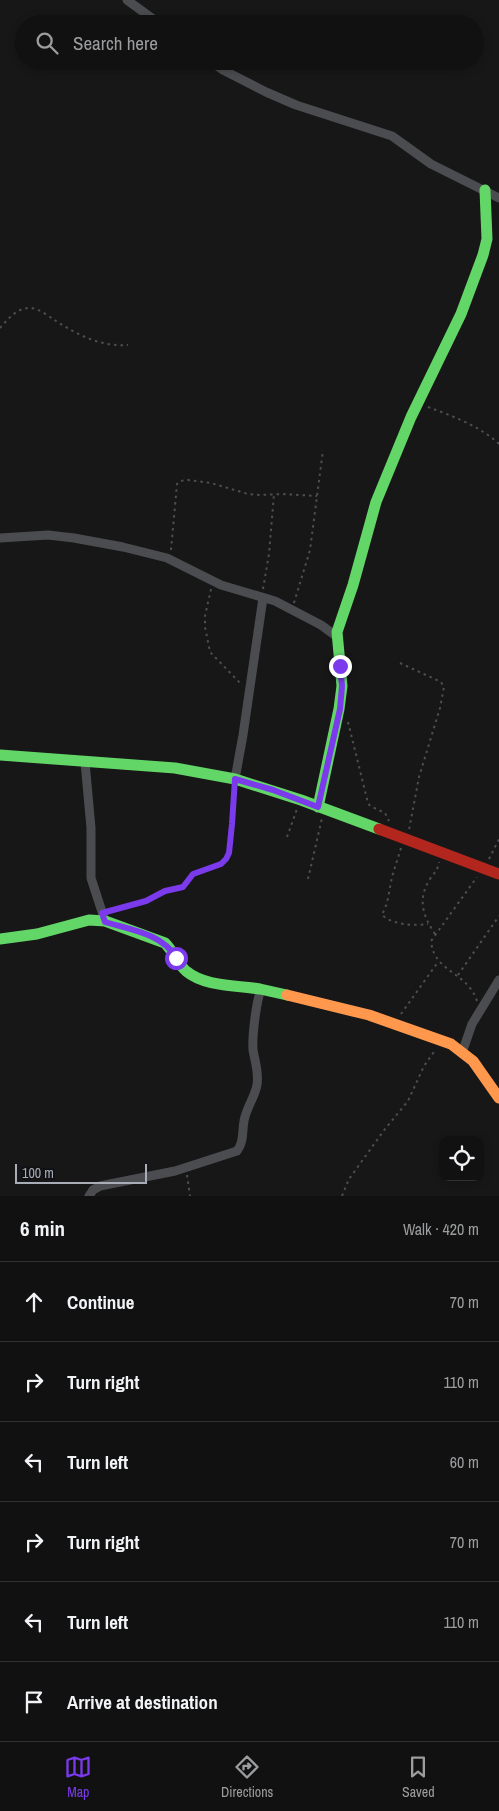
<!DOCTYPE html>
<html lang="en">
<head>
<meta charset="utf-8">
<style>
	body { margin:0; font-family:"Archivo Narrow",sans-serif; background:#1e1f1f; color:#f1f3f6 }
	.controls { position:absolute; right:15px; bottom:15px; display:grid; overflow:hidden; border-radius:10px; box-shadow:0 2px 8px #0003 }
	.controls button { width:45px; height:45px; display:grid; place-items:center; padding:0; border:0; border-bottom:1px solid #303131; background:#111; color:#f1f3f6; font:25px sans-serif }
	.scale { position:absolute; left:15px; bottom:12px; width:132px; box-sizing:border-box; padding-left:5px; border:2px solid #a8adb8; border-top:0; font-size:14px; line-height:18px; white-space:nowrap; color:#a8adb8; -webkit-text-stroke:4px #111113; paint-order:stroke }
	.stop { position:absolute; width:15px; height:15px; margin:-11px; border:4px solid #7c3aed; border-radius:50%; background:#fff }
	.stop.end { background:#7c3aed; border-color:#fff; box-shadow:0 1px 5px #0008 }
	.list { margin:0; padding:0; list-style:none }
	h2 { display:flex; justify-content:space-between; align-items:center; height:65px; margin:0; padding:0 20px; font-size:21px }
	h2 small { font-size:16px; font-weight:400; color:#9c9d9f }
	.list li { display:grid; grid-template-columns:32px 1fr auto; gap:15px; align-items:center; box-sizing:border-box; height:80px; padding:0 20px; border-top:1px solid #303131 }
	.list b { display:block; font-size:19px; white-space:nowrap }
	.list em { font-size:16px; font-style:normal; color:#9c9d9f }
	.icon { flex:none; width:28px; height:28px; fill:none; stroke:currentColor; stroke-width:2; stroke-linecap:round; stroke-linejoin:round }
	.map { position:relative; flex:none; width:499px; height:1196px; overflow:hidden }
	.search { position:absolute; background:#111; box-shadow:0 2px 8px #0003; left:15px; right:15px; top:15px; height:55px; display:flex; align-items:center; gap:12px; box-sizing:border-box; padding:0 18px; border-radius:28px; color:#9c9d9f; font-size:19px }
	.sheet { height:545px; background:#111 }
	nav { display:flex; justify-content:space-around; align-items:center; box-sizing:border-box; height:70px; border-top:1px solid #303131; background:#111; font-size:14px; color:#9c9d9f }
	nav a { display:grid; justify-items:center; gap:2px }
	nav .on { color:#7c3aed }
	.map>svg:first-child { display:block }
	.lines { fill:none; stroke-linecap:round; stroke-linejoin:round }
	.path { stroke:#4d4e52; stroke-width:2; stroke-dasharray:2.5 4; stroke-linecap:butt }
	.street { stroke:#4b4c50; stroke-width:9 }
	.fast { stroke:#63d668; stroke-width:11 }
	.slow { stroke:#ff974d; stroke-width:11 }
	.jam { stroke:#b3261e; stroke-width:11 }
	.route { stroke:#7c3aed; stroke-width:6 }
</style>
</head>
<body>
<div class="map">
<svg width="499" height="1196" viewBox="0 0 499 1196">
	<rect width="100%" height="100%" fill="#171717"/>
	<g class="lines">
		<path class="path" d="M0,328c8,-9 16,-19 28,-20 10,-1 20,8 28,13 22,14 45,26 72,24
			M428,407c24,9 52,19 71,37
			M171,550l6,-66 3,-3 8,-1 23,3 37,11 12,1 23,-1 34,2
			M211,589l-6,27v11l5,25 32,33
			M263,589l6,-35 5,-60
			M294,603l16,-53 13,-100
			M400,663l41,19 3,5 -4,21 -21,69 -10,53
			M348,722l20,81 2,3 15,7 4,8
			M287,837l10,-28
			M401,848l-9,29 -5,26 -5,12c11,10 32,11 46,9
			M489,859l10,-20
			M308,879l14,-61
			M111,910l35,-9 19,-10 18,-4 10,-13 28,-10 5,-5 3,-6 5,-64
			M435,934c-12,-18 -18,-35 -5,-55 4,-6 8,-9 9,-17
			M458,975l41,-59
			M477,1001c-10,-30 -43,-28 -46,-60l46,-64
			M401,1014l37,-52
			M187,1175l3,21
			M342,1196l7,-17 36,-50 23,-28 16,-35 12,-17"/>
		<path class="street" d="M127,0l33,24
			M210,61l13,9 43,22 30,13 96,31 39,28 68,34
			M0,538l48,-3 26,3 49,9 44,11 54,27 54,16 46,24 15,11
			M85,762l6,66v50l14,43
			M235,779l8,-44 20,-137
			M463,1050l9,-26 27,-44
			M89,1196l4,-6 7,-4 75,-15 62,-20c7,-9 5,-19 7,-30 2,-13 11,-24 13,-36 2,-13 -2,-23 -4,-35 -1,-14 3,-47 8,-61"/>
		<path class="fast" d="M0,755l175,13 60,11 66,21 78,29
			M318,807l21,-98 3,-23 -5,-54 16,-47 23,-83 35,-85 50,-103 22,-59 4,-16 -2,-49
			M0,939l37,-5 52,-14 16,1 60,22c8,8 12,20 21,28 19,16 51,14 74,18 9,2 18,4 27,6"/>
		<path class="slow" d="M287,995l82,20 82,29 22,17 26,37"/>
		<path class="jam" d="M379,829l120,45"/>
	</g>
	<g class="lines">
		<path class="route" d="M176,958c-12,-24 -48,-29 -71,-36l-3,-9 44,-12 19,-10 18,-4 10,-13 28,-10 5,-5 3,-6 3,-29 3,-45 38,11 45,17 22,-98 2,-23 -2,-20"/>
	</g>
</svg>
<div class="controls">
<button><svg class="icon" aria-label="locate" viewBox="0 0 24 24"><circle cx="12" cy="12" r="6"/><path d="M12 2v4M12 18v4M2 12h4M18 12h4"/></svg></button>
</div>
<div class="scale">100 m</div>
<div class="stop" style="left:176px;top:958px"></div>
<div class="stop end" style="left:340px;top:666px"></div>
<div class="search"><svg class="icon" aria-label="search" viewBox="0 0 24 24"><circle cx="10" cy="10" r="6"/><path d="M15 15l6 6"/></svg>Search here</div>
</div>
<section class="sheet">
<h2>6 min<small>Walk · 420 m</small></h2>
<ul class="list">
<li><svg class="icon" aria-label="ahead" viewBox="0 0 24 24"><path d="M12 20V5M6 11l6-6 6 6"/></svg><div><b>Continue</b></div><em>70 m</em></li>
<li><svg class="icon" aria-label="right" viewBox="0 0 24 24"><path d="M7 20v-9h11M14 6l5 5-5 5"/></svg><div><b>Turn right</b></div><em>110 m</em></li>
<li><svg class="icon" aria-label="left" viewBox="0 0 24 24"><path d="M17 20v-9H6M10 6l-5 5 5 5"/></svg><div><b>Turn left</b></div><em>60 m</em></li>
<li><svg class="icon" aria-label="right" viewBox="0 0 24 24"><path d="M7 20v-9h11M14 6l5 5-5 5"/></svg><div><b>Turn right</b></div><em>70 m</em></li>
<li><svg class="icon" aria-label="left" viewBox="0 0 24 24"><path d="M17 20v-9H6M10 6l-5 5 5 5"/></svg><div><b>Turn left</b></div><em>110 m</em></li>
<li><svg class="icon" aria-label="arrive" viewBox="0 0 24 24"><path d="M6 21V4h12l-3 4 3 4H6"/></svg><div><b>Arrive at destination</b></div></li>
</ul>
</section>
<nav>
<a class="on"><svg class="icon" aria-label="map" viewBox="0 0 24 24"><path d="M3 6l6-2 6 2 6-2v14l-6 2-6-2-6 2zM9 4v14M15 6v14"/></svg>Map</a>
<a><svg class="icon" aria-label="directions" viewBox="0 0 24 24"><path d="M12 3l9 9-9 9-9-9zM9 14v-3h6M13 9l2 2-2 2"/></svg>Directions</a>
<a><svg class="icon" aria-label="saved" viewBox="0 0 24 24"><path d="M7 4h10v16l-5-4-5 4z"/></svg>Saved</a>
</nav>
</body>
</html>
